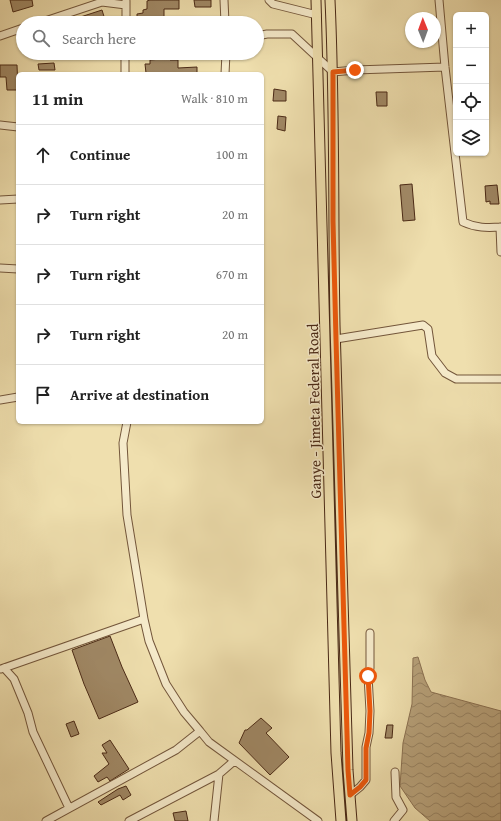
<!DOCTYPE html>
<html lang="en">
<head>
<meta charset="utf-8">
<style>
	body { margin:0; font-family:"Gentium Book Plus",serif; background:#f6f6f6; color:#222 }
	.controls { position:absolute; right:12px; top:12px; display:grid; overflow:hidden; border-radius:6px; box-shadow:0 1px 3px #0004 }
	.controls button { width:36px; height:36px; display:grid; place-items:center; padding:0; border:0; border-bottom:1px solid #e0e0e0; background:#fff; color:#222; font:20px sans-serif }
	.compass { position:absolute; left:405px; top:12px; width:36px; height:36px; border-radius:50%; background:#fff; box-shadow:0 1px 3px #0004; rotate:359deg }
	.stop { position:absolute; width:12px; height:12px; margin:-9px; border:3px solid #ea580c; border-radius:50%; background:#fff }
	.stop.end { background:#ea580c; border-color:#fff; box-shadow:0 1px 4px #0008 }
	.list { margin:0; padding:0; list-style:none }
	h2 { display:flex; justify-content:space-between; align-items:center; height:52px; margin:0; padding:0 16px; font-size:17px }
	h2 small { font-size:13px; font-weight:400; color:#767676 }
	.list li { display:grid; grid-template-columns:26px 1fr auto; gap:12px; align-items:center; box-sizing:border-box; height:60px; padding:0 16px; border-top:1px solid #e0e0e0 }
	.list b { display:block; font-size:15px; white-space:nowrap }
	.list em { font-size:13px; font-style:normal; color:#767676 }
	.icon { flex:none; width:22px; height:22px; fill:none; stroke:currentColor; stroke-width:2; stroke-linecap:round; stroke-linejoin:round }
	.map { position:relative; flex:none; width:501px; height:821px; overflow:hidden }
	.search { position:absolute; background:#fff; box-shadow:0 1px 3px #0004; left:16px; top:16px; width:248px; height:44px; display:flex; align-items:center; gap:10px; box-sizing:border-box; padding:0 14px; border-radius:22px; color:#767676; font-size:15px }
	.panel { position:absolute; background:#fff; box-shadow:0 1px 3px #0004; left:16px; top:72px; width:248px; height:352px; border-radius:6px }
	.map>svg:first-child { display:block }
	.water { fill:url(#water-waves); stroke:#8b7152 }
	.building { fill:#a08865; stroke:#4a2915 }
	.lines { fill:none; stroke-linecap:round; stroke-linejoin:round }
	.minor-casing { stroke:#73563b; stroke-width:9 }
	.major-casing { stroke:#4a2915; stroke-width:11 }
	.minor { stroke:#f5eaca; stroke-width:7 }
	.major { stroke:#efdfae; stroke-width:9 }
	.route { stroke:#ea580c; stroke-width:5 }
	.labels { text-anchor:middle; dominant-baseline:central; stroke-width:3; stroke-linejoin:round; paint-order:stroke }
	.street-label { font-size:15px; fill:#4a2915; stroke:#f5eaca }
</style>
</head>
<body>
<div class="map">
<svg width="501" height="821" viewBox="0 0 501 821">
	<defs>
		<pattern id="water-waves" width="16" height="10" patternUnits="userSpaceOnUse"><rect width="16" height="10" fill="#b7a17a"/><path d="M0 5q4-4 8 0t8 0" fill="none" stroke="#978363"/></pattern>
	</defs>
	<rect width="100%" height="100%" fill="#efdfae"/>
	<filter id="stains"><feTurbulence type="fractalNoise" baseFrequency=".005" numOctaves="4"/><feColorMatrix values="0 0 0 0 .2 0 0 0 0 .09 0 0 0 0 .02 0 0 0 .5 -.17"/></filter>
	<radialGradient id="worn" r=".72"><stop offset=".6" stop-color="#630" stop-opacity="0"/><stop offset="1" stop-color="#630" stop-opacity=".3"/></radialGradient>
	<path class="water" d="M418,657l7,23 6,12 70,19v110h-71l-15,-13 -15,-22 3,-43 9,-39 1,-46z"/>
	<path class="building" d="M10,0h22l1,6 -20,6z
		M150,0h29v9h-15v14h-27v-9l6,-1v-3l4,-1v-8z
		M194,0h17v7h-16z
		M102,10l4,13h-41v-1z
		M161,53h9v7h8v8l19,-1v7h-48l-1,-1h-2l-1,-9h5v-4l12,-1z
		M54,63l1,7h-16l-1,-6z
		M0,65h17l1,25h-11l-1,-13h-6z
		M274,89l12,2v10h-13z
		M376,92h11v14h-10z
		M278,116l8,1 -1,14 -8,-2z
		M412,184l3,36 -12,1 -3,-36z
		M497,185l2,19h-9v-3l-4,1 -1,-16z
		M110,636l12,31 16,35 -39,17 -15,-35 -12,-34z
		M261,718l11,10 -6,5 23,24 -19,18 -31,-32 6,-13h2z
		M74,721l5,13 -8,3 -5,-13z
		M387,725h6l-1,13h-7z
		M110,740l19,29 -19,12 -3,-4 -9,5 -4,-6 15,-12 -7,-11h5l-5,-8z
		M126,786l5,9 -8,5 -3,-5 -19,10 -3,-3 20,-13z
		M186,811l2,10h-13l-2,-8z"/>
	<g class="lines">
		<defs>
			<path id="minor" d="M224,0l1,23
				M269,0l4,4 44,11
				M439,0l6,67 18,155c13,6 24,6 38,5
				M39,23l63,-21 24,3
				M126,23v-22
				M0,36l23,-8
				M257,36l10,-2h25l41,38 22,-2 90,-3
				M125,74v-21
				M225,74l1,-21
				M0,125l18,2
				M0,200l18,-1
				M500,227l1,25
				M0,268l18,1
				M336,339l87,-14 5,4 4,27 13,17 11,6h45
				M0,400l18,-3
				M127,422l-4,21 4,72 17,104 5,22 17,43 18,28 16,19
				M4,668l10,11 14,34 5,19 36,76
				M1,669l143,-50
				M350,795l10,-8 6,-7v-33l3,-14 1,-22 -2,-35 2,-8v-35
				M46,821l130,-71 24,-19 9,11 109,79
				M129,821l90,-47
				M214,821l5,-47 15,-13
				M394,821l9,-11 -7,-13 -1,-25"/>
			<path id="major" d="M316,0l20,753 5,68
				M330,0c5,108 3,217 5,325 4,148 10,296 13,445l4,51"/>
		</defs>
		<use href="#minor" class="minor-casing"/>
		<use href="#major" class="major-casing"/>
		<use href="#minor" class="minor"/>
		<use href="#major" class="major"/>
	</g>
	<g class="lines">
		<path class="route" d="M355,70l-22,2v149l3,118 12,431 2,25 10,-8 6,-7v-32l3,-15 1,-22 -2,-35"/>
	</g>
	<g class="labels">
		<g class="street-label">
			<text transform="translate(314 411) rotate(-91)">Ganye - Jimeta Federal Road</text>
		</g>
	</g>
	<rect width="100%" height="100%" filter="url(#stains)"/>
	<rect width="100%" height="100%" fill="url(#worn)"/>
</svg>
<div class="controls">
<button>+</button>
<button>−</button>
<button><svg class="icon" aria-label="locate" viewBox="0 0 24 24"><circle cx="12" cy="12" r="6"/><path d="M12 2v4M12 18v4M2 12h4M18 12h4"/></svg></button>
<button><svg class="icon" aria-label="layers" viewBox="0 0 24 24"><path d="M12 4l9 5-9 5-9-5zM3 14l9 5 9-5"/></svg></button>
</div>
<svg class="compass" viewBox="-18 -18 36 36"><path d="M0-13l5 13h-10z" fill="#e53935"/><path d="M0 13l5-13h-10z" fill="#767676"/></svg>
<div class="stop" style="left:368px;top:676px"></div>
<div class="stop end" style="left:355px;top:70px"></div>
<div class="search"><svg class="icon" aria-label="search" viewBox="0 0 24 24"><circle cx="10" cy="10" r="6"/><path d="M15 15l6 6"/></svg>Search here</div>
<section class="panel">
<h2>11 min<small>Walk · 810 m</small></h2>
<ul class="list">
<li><svg class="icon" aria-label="ahead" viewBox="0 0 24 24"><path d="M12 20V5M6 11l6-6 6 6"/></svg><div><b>Continue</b></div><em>100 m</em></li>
<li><svg class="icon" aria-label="right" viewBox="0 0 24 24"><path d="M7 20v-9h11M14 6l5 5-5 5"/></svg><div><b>Turn right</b></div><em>20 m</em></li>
<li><svg class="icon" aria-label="right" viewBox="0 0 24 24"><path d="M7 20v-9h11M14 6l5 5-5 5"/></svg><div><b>Turn right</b></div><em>670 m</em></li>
<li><svg class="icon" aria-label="right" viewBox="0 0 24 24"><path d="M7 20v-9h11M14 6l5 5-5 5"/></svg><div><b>Turn right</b></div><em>20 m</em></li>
<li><svg class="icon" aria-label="arrive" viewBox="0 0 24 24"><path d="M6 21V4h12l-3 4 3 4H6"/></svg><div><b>Arrive at destination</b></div></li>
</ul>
</section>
</div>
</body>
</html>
